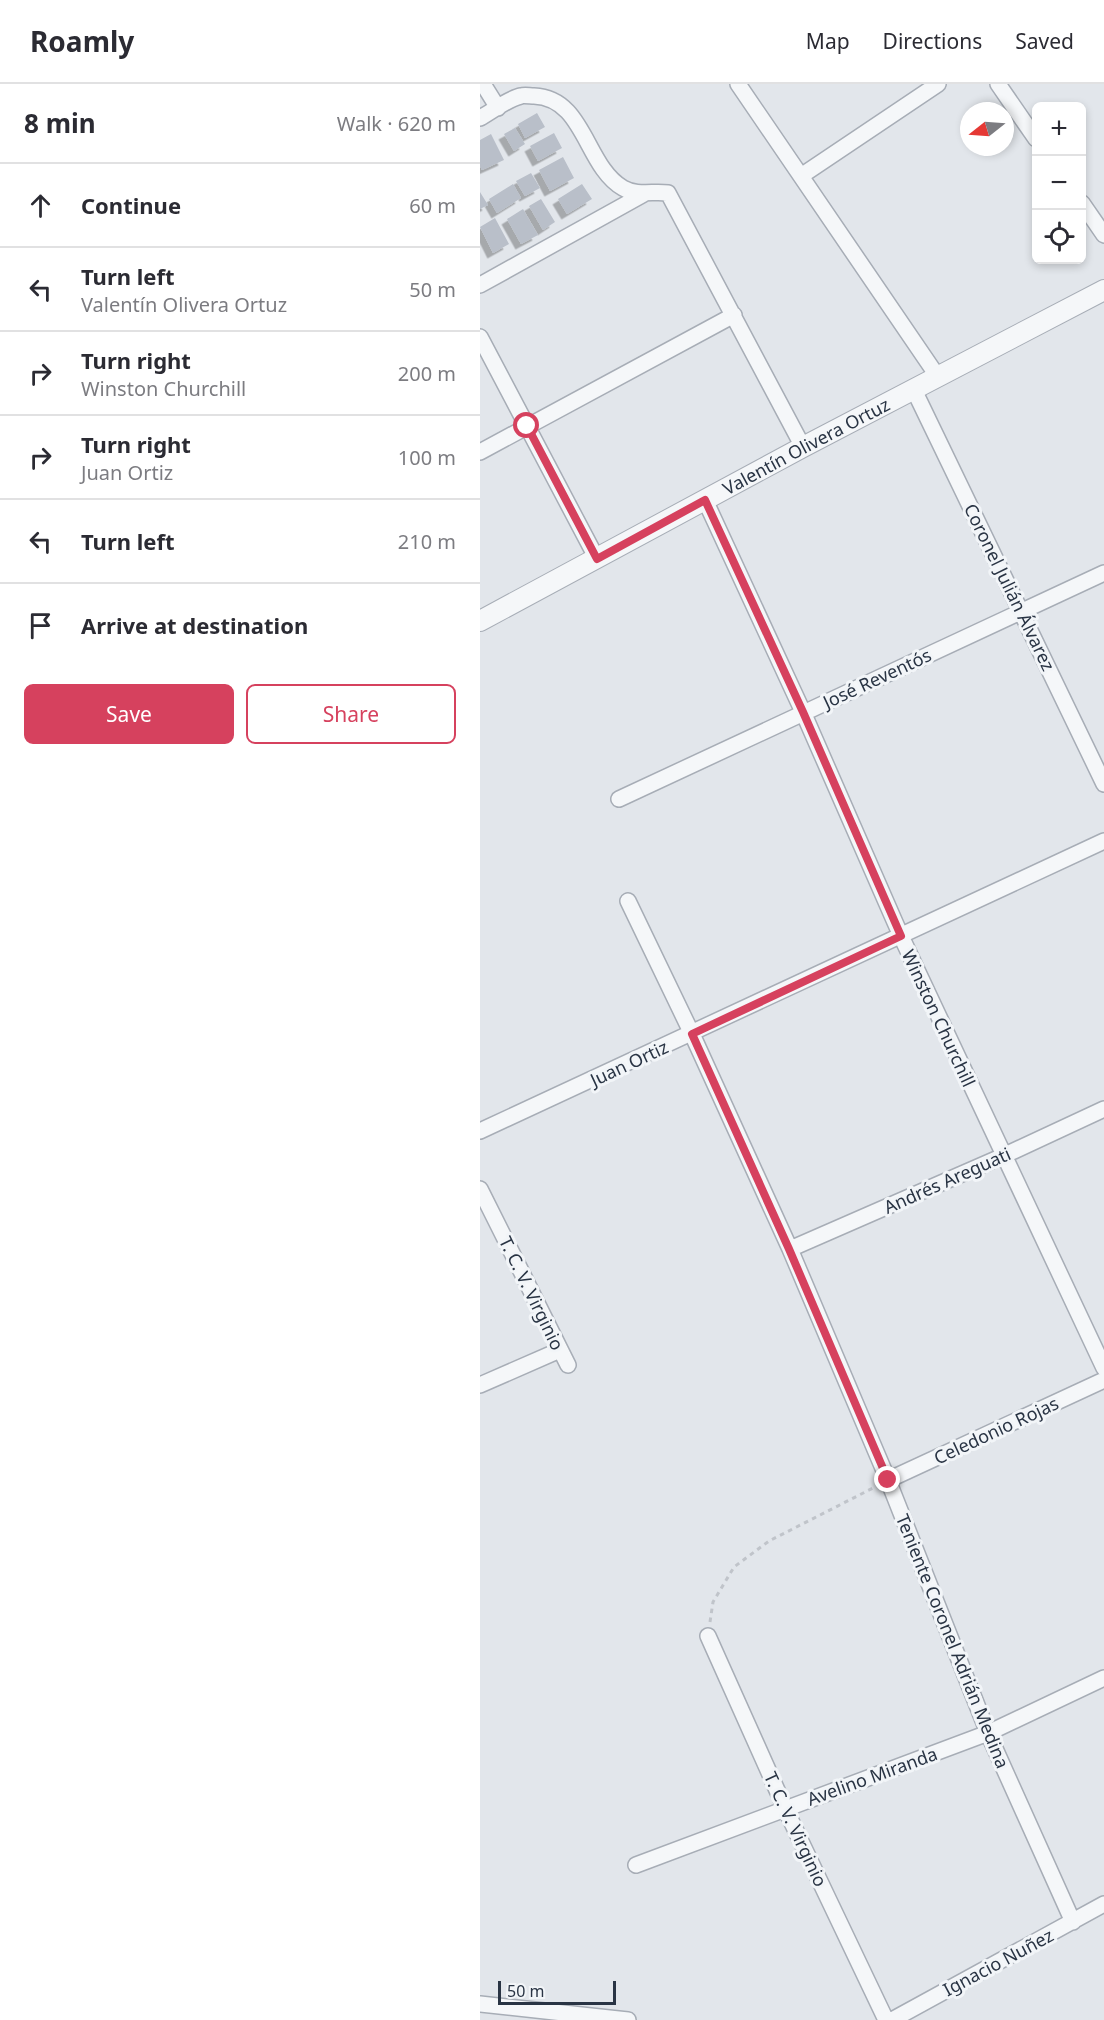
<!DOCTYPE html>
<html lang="en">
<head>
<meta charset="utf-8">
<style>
	body { margin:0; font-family:"Noto Sans",sans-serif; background:#f2f2f3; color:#2b2b33 }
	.controls { position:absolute; right:18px; top:18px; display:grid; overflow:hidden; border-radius:9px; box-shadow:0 3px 9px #0003 }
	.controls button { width:54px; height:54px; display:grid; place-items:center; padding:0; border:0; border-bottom:2px solid #e1e1e2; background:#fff; color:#2b2b33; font:30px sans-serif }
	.compass { position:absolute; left:480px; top:18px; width:54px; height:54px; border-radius:50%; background:#fff; box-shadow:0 3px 9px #0003; rotate:253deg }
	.scale { position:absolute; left:18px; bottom:15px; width:118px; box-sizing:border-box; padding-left:6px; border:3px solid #293444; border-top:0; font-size:16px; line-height:21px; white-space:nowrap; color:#293444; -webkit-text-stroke:4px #f2f5f8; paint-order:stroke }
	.stop { position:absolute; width:18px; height:18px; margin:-14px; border:4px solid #d6415e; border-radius:50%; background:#fff }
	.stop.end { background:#d6415e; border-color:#fff; box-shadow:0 2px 6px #0008 }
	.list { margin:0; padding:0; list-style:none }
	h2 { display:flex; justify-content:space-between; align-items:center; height:78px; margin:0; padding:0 24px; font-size:26px }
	h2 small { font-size:20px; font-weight:400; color:#7c7c81 }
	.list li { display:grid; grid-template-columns:39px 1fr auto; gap:18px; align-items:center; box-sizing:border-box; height:84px; padding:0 24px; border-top:2px solid #e1e1e2 }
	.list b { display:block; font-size:22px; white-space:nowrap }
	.list p { margin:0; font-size:20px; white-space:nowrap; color:#7c7c81 }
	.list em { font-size:20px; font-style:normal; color:#7c7c81 }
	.actions { display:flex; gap:12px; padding:18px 24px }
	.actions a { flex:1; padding:14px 0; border:2px solid #d6415e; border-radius:9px; text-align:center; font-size:21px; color:#d6415e }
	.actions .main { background:#d6415e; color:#fff }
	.icon { flex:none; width:33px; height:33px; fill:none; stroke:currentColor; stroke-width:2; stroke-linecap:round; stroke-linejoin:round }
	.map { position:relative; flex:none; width:624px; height:1936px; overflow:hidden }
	header { display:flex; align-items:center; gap:36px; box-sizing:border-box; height:84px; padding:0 30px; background:#fff; border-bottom:2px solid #e1e1e2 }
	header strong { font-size:28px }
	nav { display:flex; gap:33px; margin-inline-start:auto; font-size:21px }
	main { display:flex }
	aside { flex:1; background:#fff }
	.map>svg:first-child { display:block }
	.building { fill:#b9bfc9; filter:url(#shadow) }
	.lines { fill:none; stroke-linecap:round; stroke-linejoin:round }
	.minor-casing { stroke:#a7adb6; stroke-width:18 }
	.tertiary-casing { stroke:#a7adb6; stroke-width:22 }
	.path { stroke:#c0c4ca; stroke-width:3; stroke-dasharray:4.5 4.5; stroke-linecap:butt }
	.minor { stroke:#f5f7f9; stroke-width:15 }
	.tertiary { stroke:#f5f7f9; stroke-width:20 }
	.route { stroke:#d6415e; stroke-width:8 }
	.labels { text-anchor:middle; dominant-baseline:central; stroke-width:6; stroke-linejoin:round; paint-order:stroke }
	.street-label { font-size:18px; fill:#293444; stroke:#f2f5f8 }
</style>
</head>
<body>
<header>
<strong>Roamly</strong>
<nav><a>Map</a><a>Directions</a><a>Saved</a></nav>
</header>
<main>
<aside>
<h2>8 min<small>Walk · 620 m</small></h2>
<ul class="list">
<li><svg class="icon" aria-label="ahead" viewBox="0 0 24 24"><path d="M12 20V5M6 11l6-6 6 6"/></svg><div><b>Continue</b></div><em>60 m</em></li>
<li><svg class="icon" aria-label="left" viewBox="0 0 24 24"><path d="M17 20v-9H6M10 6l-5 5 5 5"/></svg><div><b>Turn left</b><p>Valentín Olivera Ortuz</p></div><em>50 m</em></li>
<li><svg class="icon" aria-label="right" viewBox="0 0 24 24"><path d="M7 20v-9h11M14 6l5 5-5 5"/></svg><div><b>Turn right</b><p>Winston Churchill</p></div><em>200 m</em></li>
<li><svg class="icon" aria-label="right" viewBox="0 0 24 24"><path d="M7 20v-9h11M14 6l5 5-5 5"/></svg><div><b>Turn right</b><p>Juan Ortiz</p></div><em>100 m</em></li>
<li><svg class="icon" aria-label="left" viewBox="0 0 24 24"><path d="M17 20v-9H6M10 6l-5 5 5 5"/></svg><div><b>Turn left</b></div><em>210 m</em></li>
<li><svg class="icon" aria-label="arrive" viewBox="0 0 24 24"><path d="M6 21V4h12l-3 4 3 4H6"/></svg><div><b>Arrive at destination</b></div></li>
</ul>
<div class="actions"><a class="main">Save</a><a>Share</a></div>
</aside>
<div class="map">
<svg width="624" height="1936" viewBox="0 0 624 1936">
	<defs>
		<filter id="shadow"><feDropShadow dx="-5.5" dy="5.5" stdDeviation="0" flood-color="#0004"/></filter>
	</defs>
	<rect width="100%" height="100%" fill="#e2e6eb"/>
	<path class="building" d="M57,29l8,14 -20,11 -7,-14z
		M35,44l10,16 -11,7 -10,-17z
		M74,49l8,15 -24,13 -8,-15z
		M11,50l13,26 -22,10 -2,-4v-26z
		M83,73l11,21 -24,13 -11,-21z
		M51,89l9,15 -15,8 -9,-15z
		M33,100l8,14 -24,15 -8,-14z
		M102,100l10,15 -25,15 -9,-15z
		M0,108l8,13 -8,4z
		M61,115l14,23 -12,8 -14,-24z
		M43,125l15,26 -17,9 -14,-25z
		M15,134l14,26 -16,9 -13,-26z"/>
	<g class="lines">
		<defs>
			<path id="minor" d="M3,0l15,24
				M258,0l200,293
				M518,0l38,55
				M0,34c11,-6 29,-20 41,-22 3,-1 9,0 13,0 51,2 51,70 89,92 14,8 30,3 45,5l135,254
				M321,92l137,-92
				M602,119l22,32
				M0,201l164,-91
				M0,253l117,222
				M434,306l190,394
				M0,368l254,-137
				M225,416l98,212 98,224 203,432
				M139,715l485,-226
				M148,817l64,133 98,215 98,231 100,253 85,189
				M0,1047l624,-290
				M0,1105l88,176
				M310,1165l213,-93 101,-47
				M0,1301l80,-35
				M408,1396l216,-100
				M228,1552l77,172 101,212
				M156,1781l352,-132 116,-55
				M0,1920l148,16
				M412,1936l212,-116"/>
			<g id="tertiary">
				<path id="s1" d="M0,537l323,-174 301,-157"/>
			</g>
		</defs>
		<use href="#minor" class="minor-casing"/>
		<use href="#tertiary" class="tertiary-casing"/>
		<path class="path" d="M230,1538l3,-20 21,-35 35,-26 106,-54"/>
		<use href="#minor" class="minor"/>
		<use href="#tertiary" class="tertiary"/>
	</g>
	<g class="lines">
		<path class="route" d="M47,342l70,133 108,-59 98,212 98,224 -209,98 97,215 99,231"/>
	</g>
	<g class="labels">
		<g class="street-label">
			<text stroke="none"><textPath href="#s1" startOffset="370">Valentín Olivera Ortuz</textPath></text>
			<text transform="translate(530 503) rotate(64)">Coronel Julián Álvarez</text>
			<text transform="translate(397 594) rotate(-25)">José Reventós</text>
			<text transform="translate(459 934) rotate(65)">Winston Churchill</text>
			<text transform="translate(149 979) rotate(-25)">Juan Ortiz</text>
			<text transform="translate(467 1096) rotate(-24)">Andrés Areguati</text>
			<text transform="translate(52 1209) rotate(64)">T. C. V. Virginio</text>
			<text transform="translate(516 1346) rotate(-25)">Celedonio Rojas</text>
			<text transform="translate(473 1557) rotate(68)">Teniente Coronel Adrián Medina</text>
			<text transform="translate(392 1692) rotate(-20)">Avelino Miranda</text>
			<text transform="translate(316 1745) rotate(65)">T. C. V. Virginio</text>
			<text transform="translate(518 1878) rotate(-28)">Ignacio Nuñez</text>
		</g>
	</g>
</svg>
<div class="controls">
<button>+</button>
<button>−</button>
<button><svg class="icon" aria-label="locate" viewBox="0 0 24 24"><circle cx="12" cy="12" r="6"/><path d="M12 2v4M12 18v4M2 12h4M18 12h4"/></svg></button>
</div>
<svg class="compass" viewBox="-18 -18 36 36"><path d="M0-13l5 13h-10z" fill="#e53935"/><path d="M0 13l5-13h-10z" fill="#7c7c81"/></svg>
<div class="scale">50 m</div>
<div class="stop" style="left:47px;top:342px"></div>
<div class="stop end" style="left:408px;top:1396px"></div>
</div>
</main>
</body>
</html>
